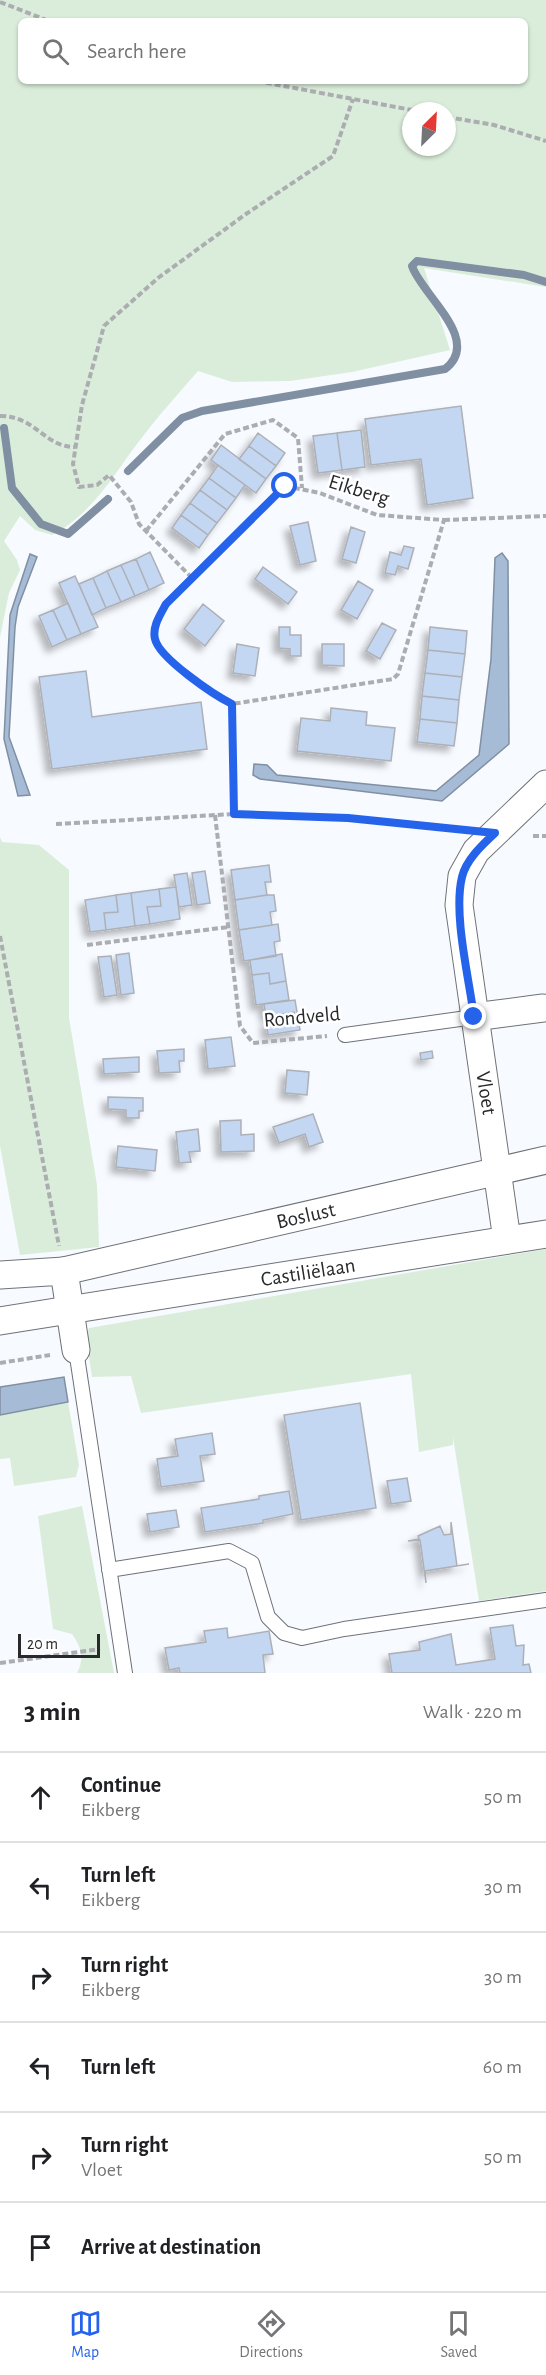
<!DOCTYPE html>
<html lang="en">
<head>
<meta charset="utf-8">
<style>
	body { margin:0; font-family:"Alegreya Sans",sans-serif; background:#f2f2f2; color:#202124 }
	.compass { position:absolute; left:402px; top:102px; width:54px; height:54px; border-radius:50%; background:#fff; box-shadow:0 2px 4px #0004; rotate:24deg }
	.scale { position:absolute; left:18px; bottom:15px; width:82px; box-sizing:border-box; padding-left:6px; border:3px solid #28292b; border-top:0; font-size:16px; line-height:21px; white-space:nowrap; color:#28292b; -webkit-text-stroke:4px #fff; paint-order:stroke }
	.stop { position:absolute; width:18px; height:18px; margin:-14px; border:4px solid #2563eb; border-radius:50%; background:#fff }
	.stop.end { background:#2563eb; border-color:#fff; box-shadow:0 2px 6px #0008 }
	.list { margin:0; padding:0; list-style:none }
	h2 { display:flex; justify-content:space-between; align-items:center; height:78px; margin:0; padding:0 24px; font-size:26px }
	h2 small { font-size:20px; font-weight:400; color:#757577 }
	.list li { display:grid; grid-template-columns:39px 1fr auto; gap:18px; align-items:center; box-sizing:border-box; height:90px; padding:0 24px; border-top:2px solid #e0e0e0 }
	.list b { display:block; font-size:22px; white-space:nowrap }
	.list p { margin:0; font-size:20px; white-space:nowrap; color:#757577 }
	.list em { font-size:20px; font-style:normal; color:#757577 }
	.icon { flex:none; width:33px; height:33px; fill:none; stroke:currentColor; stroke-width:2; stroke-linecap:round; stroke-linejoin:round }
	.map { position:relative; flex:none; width:546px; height:1673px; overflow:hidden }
	.search { position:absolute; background:#fff; box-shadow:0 2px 4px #0004; left:18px; right:18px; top:18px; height:66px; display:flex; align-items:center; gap:15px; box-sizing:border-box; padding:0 21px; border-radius:9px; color:#757577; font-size:22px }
	.sheet { height:618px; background:#fff }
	nav { display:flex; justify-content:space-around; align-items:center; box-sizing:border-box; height:84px; border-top:2px solid #e0e0e0; background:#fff; font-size:16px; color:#757577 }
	nav a { display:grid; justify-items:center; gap:3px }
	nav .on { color:#2563eb }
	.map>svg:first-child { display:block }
	.green { fill:#daedda; fill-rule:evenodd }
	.water { fill:#a6bbd5; stroke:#808fa2; stroke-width:1.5 }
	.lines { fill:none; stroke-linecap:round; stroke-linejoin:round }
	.stream { stroke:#808fa2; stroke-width:8 }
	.building { fill:#c3d6f2; stroke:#adb0b6; stroke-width:1.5; filter:url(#shadow) }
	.lane-casing { stroke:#6e7277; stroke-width:16 }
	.street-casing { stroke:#6e7277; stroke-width:29 }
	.path { stroke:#abadb1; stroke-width:4; stroke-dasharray:6 3; stroke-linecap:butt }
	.lane { stroke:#fff; stroke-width:14 }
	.street { stroke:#fff; stroke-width:27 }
	.route { stroke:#2563eb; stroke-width:8 }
	.labels { text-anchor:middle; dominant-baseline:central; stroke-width:5; stroke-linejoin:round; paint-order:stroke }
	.street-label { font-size:21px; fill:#28292b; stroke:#fff }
</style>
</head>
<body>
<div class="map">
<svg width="546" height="1673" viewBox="0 0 546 1673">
	<defs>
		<filter id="shadow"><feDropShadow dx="-5.5" dy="5.5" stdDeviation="3" flood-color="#0004"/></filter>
	</defs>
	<rect width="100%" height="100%" fill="#f7faff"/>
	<path class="green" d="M0,0h546v287l-122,-19 26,82 -98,22 -62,9 -58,1 -34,-11c-17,20 -35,39 -51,60 -30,37 -51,81 -95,104l-17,-5 -15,-14 -16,25 13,19 3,10 -11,23 -9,44zM21,21h504v60h-504zM411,111h36v36h-36z
		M0,837l2,5 37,3 30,25v148l28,167 2,62 -79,8 -20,-109z
		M546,1249v342l-67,10 -26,-164v8l-34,7 -8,-78 -270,39 -10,-37 -39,1 -6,-41 3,-8z
		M68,1402l11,63 -3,12 -62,9 -4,-28 -10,1v-44z
		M82,1506l32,167h-37c8,-15 4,-26 -5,-39l-19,-5 -15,-113z"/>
	<path class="water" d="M502,553l6,8 1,183 -67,57 -182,-22 -7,-4 1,-11 13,1 10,10 159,16 43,-36 12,-96 4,-101z
		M30,554l7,3 -19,50 -3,20 -6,110 21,58 -12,1 -14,-57 6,-124z
		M64,1377l4,25 -68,13v-28z"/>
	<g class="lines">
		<path class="stream" d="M4,428l8,60 29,36 27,10 40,-35
			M128,471l54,-53 20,-7 243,-42c38,-29 -24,-75 -33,-103l5,-5 107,14 22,7"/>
	</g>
	<path class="building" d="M461,406l12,92 -46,7 -6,-46 -50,6 -6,-46z
		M361,430l4,37 -23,3 -5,-37z
		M258,433l27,20 -9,13 -27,-20z
		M337,433l5,37 -24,3 -5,-37z
		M221,445l45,34 -10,14 -45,-33z
		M249,446l27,20 -10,13 -27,-20z
		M218,465l27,20 -9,13 -27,-20z
		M209,478l27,20 -9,12 -27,-20z
		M200,490l27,20 -10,13 -27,-20z
		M190,503l27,20 -9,12 -27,-20z
		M181,515l27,20 -9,13 -27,-20z
		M308,522l8,39 -16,4 -10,-39z
		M351,527l14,5 -9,31 -14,-4z
		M404,546l10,2 -6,21 -10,-3 -3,9 -10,-2 5,-21 11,3z
		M150,552l14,31 -15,7 -13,-31z
		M136,559l13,31 -14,6 -14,-31z
		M121,565l14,31 -14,6 -14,-31z
		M263,567l34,25 -9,12 -33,-25z
		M107,571l14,31 -15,6 -13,-30z
		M75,576l23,51 -17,7 -22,-51z
		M93,578l13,30 -14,7 -13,-31z
		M358,581l15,9 -16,29 -16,-9z
		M68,603l13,31 -14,6 -14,-30z
		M203,604l21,17 -19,25 -21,-17z
		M53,610l14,30 -15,7 -13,-31z
		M382,623l14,7 -16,29 -14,-8z
		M279,627h11v8h11v21h-11v-7l-11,-1z
		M430,627l37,4 -2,23 -37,-4z
		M237,644l22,4 -4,28 -22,-3z
		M322,644h22v22l-22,-1z
		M428,650l37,4 -3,23 -37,-4z
		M86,671l6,46 109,-15 6,47 -155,20 -13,-92z
		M425,673l37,4 -3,23 -37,-4z
		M422,696l37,4 -2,23 -37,-4z
		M331,708l36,4 -1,13 29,3 -4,33 -94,-10 4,-33 29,3z
		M420,719l37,4 -3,23 -37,-4z
		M269,865l2,17h-6l2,13 -32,5 -4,-30z
		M205,871l5,32 -13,2 -5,-32z
		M187,873l5,32 -13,2 -5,-32z
		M176,887l4,32 -30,5 -3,-17 14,-1 -2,-17z
		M159,889l2,17 -14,1 3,17 -15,2 -4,-33z
		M131,893l4,33 -29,4 -2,-17 14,-1 -2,-17z
		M116,895l2,17 -14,1 2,17 -16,2 -5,-32z
		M267,895h7l2,16 -6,1 2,13 -33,5 -4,-30z
		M278,924l2,17 -6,1 2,14 -32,5 -5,-31z
		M129,953l5,40 -13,2 -5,-40z
		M282,954l4,27 -16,3 -1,-11 -17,2 -2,-15z
		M111,956l6,39 -13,2 -6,-40z
		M269,973l1,11 16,-3 3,19 -33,5 -4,-30z
		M295,1000l5,30 -32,5 -2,-13 29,-4 -1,-6 -28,5 -2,-13z
		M231,1037l4,29 -27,3 -3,-29z
		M184,1049v12h-5l1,11 -21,1 -2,-22z
		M432,1051l1,7 -12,2 -1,-7z
		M139,1057v15l-35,2 -1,-15z
		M287,1070l22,2 -2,23 -22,-2z
		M108,1097l35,1v13h-4v7h-13v-8l-18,-1z
		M313,1114l10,28 -14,5 -4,-13 -26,9 -6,-16z
		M241,1120v15l13,-1v17l-33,1 -1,-31z
		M198,1129l2,22 -11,1 2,10 -12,1 -3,-31z
		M118,1146l39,4 -2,21 -39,-4z
		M360,1403l16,105 -75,12 -17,-105z
		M212,1433l3,21 -15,2 4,25 -43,6 -4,-28 21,-3 -3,-17z
		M407,1478l4,23 -20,3 -4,-23z
		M289,1491l4,23 -30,6v3l-58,9 -4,-24 58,-9v-3z
		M176,1510l3,17 -29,5 -3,-18z
		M451,1522l6,44 12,-2 -44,7 1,12 -6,-43 -12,1 11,-2 -1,-3 22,-10 4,9 7,-1z
		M513,1625l3,21 8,-1 -1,20 6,-1 2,9h-139l-3,-19 31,-4 -1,-8 32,-8 5,31 39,-6 -5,-31z
		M227,1628l1,10 41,-7 4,23 -10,1 2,18h-85l-1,-5 -10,2 -4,-22 41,-6 -2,-11z"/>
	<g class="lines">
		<defs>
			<path id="lane" d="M345,1035l129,-18
				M76,1350l49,323
				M109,1570l120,-19 23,12 16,54 16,16 18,5 42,-9 202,-29"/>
			<g id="street">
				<path d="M474,1017l69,-9"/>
				<path d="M507,1240l-48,-335 3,-29 14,-25 70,-67"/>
				<path id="s1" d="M64,1271l482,-111"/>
				<path d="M0,1275l64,-4 12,79"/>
				<path id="s2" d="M0,1321l546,-87"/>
			</g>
		</defs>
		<use href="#lane" class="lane-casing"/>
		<use href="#street" class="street-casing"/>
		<path class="path" d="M0,2l49,19
			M257,81l160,30
			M447,117l47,8 52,16
			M0,416c36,0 44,31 75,31
			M285,486l35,7 57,22 67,5 -46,154 -5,5 -161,25c-18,-9 -73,-46 -77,-65 -3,-12 5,-24 11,-35z
			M444,520l102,-4
			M146,531l79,-97 48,-14 25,18 4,50
			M192,578l-53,-54 -8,-22 -22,-27 -12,10 -18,2 -6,-23 9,-59 22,-79 54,-48 88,-64 87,-58 20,-57
			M232,704l2,110
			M215,815l25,211 13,17 74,-7
			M56,824l178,-10 114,4 112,12
			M533,836h13
			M0,936l59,310
			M87,945l141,-18
			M0,1363l50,-8
			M0,1663l100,-14"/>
		<use href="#lane" class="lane"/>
		<use href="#street" class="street"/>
	</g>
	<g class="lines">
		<path class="route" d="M285,486l-119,118c-6,11 -14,23 -11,35 4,19 59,56 77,65l2,110 114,4 147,15c-13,12 -29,27 -33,44 -9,37 7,101 12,140"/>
	</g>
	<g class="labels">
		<g class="street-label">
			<text transform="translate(359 490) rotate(17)">Eikberg</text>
			<text transform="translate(302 1017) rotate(-5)">Rondveld</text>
			<text transform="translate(486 1093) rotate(81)">Vloet</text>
			<text stroke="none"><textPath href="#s1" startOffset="248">Boslust</textPath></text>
			<text stroke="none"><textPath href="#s2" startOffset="312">Castiliëlaan</textPath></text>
		</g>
	</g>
</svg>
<svg class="compass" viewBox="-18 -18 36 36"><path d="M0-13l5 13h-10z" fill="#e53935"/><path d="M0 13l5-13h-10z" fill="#757577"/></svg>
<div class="scale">20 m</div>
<div class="stop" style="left:285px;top:486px"></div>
<div class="stop end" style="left:474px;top:1017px"></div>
<div class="search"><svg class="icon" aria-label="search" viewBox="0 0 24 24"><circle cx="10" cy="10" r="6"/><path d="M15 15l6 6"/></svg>Search here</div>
</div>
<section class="sheet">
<h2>3 min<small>Walk · 220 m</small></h2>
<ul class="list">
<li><svg class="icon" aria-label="ahead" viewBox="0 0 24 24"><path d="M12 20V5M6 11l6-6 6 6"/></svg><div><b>Continue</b><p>Eikberg</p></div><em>50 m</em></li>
<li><svg class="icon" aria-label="left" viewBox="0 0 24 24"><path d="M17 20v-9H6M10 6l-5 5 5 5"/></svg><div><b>Turn left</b><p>Eikberg</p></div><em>30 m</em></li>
<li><svg class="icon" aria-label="right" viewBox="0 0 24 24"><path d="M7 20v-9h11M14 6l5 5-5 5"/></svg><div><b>Turn right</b><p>Eikberg</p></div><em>30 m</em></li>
<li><svg class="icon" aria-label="left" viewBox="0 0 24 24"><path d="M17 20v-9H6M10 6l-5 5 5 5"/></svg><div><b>Turn left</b></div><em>60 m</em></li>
<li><svg class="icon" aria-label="right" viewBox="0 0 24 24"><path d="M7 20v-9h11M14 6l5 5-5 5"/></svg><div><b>Turn right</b><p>Vloet</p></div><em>50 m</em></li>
<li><svg class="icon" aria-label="arrive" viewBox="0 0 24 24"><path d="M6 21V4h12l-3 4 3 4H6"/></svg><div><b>Arrive at destination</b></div></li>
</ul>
</section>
<nav>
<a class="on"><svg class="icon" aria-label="map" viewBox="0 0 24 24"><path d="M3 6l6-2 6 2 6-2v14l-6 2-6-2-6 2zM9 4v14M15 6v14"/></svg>Map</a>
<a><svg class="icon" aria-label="directions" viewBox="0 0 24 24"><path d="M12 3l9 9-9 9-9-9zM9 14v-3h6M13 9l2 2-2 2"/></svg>Directions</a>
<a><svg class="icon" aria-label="saved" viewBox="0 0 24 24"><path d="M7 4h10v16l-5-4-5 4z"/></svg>Saved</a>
</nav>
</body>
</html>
